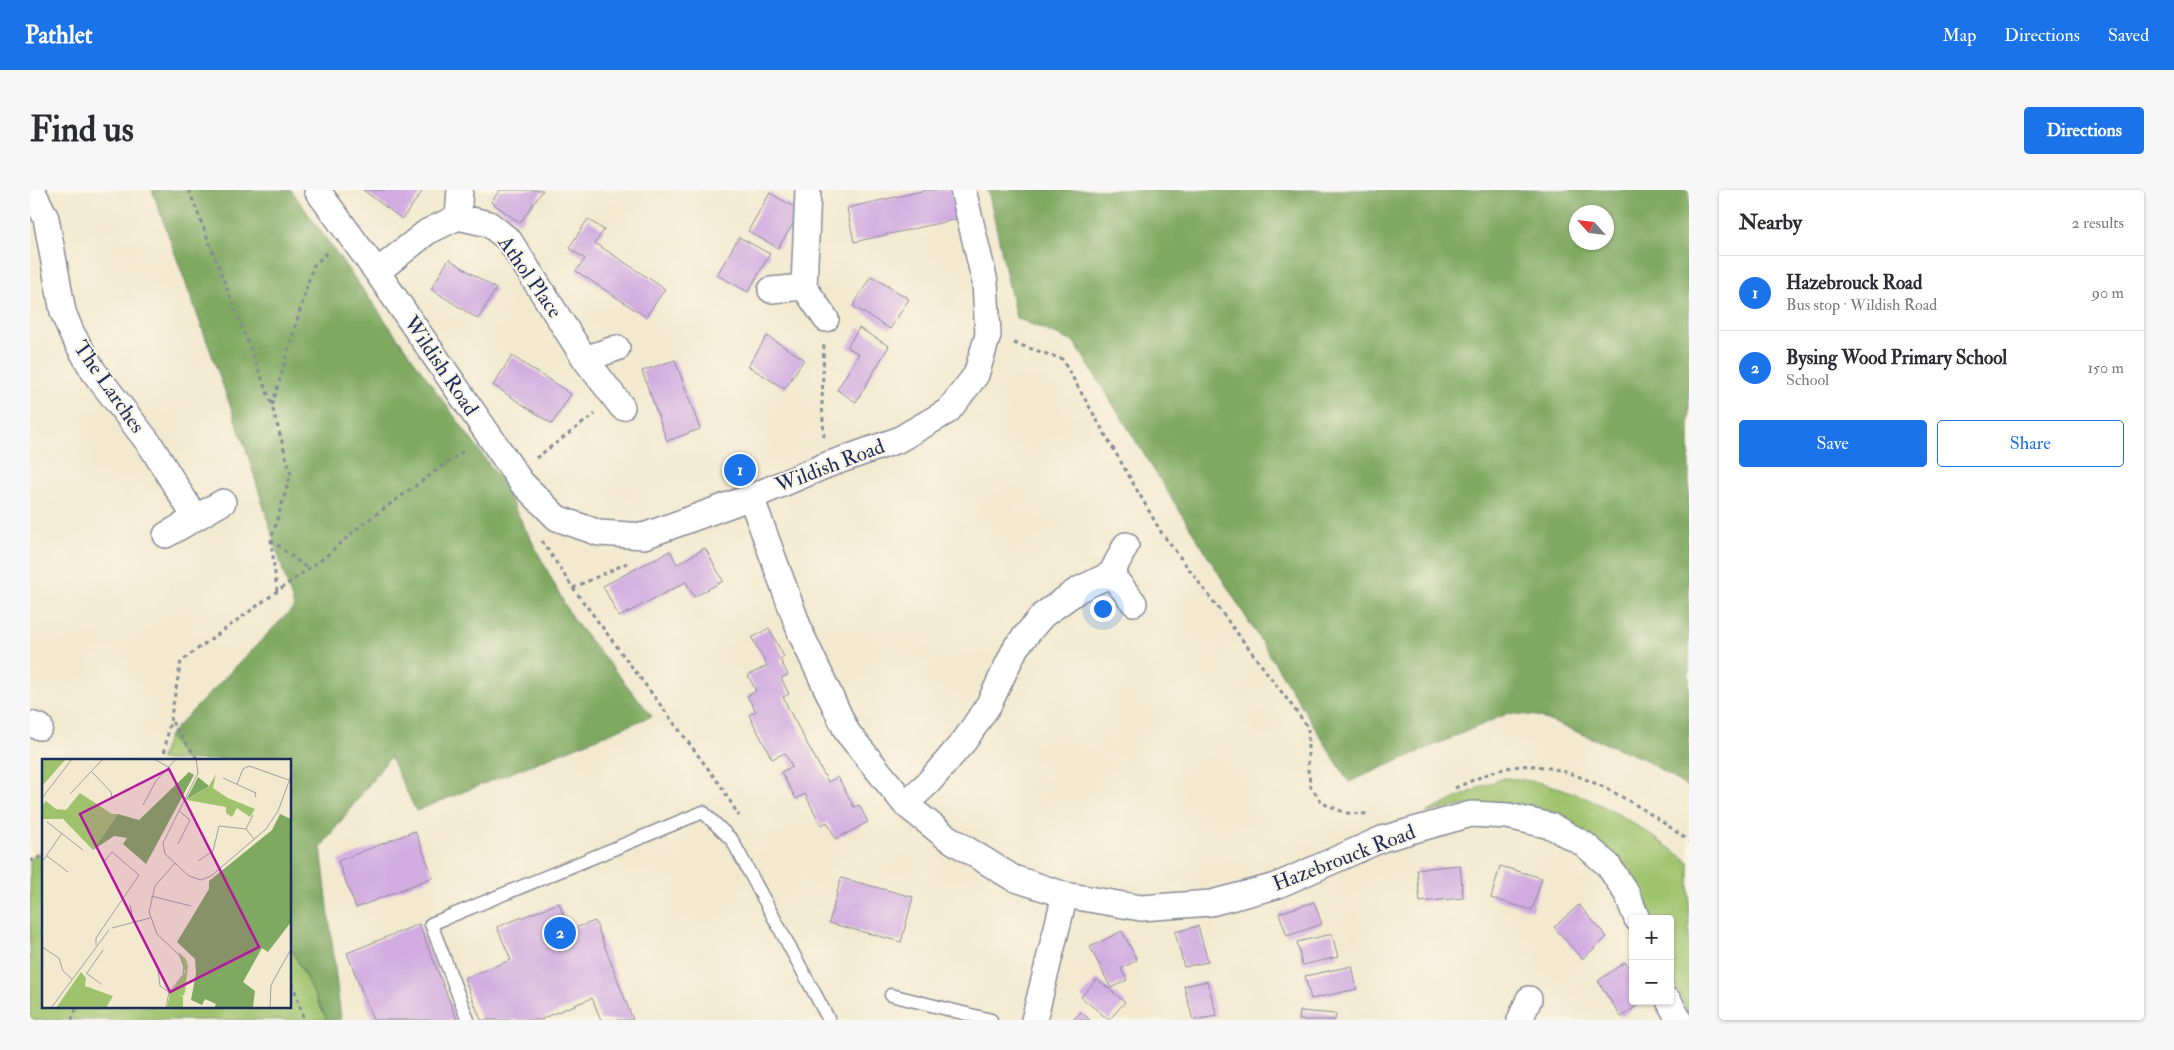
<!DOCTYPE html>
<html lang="en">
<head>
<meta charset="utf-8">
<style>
	body { margin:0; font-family:"IM FELL Double Pica",serif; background:#f7f7f7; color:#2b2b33 }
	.controls { position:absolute; right:15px; bottom:15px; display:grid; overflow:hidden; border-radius:5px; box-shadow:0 1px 4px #0004 }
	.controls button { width:45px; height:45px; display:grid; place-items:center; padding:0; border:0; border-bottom:1px solid #e1e1e2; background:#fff; color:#2b2b33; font:25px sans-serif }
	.compass { position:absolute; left:1539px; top:15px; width:45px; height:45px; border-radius:50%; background:#fff; box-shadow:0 1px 4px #0004; rotate:297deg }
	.you { position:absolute; left:1072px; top:418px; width:18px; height:18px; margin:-12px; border:4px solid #fff; border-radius:50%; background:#1a73e8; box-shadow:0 0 0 8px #1a73e833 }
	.badge { display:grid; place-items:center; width:32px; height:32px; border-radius:50%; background:#1a73e8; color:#fff; font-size:16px; font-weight:700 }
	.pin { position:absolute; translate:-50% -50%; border:2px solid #fff; box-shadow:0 1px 5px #0006 }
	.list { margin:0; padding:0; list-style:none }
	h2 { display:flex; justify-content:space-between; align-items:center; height:65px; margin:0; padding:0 20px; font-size:21px }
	h2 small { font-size:16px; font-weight:400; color:#7c7c81 }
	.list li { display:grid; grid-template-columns:32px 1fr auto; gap:15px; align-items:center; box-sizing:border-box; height:75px; padding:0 20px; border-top:1px solid #e1e1e2 }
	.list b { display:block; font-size:19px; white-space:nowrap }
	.list p { margin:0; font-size:16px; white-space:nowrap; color:#7c7c81 }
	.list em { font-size:16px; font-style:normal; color:#7c7c81 }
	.actions { display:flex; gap:10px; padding:15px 20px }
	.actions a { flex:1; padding:11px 0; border:1px solid #1a73e8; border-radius:5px; text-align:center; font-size:18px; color:#1a73e8 }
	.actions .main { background:#1a73e8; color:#fff }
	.map { position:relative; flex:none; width:1659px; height:830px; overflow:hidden; border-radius:5px }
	header { display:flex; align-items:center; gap:30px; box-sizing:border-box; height:70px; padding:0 25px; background:#1a73e8; color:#fff }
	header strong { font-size:24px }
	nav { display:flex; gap:28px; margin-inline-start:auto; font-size:18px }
	.intro { display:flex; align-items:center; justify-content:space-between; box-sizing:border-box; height:120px; padding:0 30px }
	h1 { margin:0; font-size:35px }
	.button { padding:12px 22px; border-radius:5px; background:#1a73e8; color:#fff; font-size:18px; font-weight:700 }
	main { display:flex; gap:30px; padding:0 30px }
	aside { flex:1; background:#fff; border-radius:5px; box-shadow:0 1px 4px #0004 }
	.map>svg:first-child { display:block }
	.green { fill:#9fc36d; stroke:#5d7966 }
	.forest { fill:#7fa960; stroke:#4d6c5f; fill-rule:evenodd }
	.building { fill:#d2ace1 }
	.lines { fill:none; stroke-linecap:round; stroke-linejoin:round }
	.service-casing { stroke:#868c96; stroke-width:15 }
	.minor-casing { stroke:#868c96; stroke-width:28 }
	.path { stroke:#868c96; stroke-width:3; stroke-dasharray:4 4; stroke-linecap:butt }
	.service { stroke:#fff; stroke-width:12 }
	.minor { stroke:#fff; stroke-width:25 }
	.labels { text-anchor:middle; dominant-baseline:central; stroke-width:4; stroke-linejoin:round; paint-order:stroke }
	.street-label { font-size:21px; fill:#1b2f5e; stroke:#fcf5e5 }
	.inset-road { fill:none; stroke:#9c9fa2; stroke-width:1 }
	.view { fill:#b5179e; fill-opacity:0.15; stroke:#b5179e; stroke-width:2.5 }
	.inset-edge { fill:none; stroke:#1b2f5e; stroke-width:2.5 }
</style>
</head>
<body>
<header>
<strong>Pathlet</strong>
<nav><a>Map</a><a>Directions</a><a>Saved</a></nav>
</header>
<div class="intro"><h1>Find us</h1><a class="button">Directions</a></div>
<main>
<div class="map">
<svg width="1659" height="830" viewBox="0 0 1659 830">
	<rect width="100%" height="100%" fill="#fcf5e5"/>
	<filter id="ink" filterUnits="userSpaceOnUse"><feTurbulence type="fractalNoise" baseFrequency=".02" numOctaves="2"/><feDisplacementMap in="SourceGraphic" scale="10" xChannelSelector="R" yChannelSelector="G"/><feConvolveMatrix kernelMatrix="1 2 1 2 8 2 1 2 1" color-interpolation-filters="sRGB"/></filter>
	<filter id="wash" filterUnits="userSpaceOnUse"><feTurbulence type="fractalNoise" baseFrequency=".0096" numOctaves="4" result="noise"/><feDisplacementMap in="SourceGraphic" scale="20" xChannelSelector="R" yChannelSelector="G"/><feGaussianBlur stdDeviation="1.12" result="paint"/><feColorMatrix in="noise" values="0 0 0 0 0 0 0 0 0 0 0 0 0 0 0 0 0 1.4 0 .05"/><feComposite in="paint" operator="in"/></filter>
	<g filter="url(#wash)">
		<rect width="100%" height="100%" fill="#f2e9cf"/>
		<path class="green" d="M139,545l16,25h-25z
			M1474,588c71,3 129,43 185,84v153l-19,-41v-55h-18l-6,-19 -19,-26 -78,-61 -24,-8 -31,-2 -22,1 -46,9 56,-27z
			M14,660v156h246v-60l37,74h-297v-161z"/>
		<path class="forest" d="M122,0h139l208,288 73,140 80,98 -236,95 -26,-54 -69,90 20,173h-14l-37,-74v-186h-105l-16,-25 125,-128 -47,-155z
			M958,0h701v598l-47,-30 -105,-42 -28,-3 -160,69 -275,-440 -58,-24zM1546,22h30v30h-30z"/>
		<g id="blocks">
			<path class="building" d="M333,0h57l2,2 -20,27z
				M470,0h43l-23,33 -29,-21z
				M896,0h24l7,29 -103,23 -7,-34z
				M740,3l31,18 -23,37 -30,-17z
				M558,29l16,11 -9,13 70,46 -19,28 -70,-46 9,-12 -16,-11z
				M709,47l31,17 -22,38 -31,-17z
				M419,69l47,30 -18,30 -47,-30z
				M841,86l38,23 -19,30 -37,-23z
				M829,138l30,18 -33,56 -19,-12 22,-36 -12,-7z
				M737,146l37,23 -19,30 -37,-23z
				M482,166l59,38 -19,30 -59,-39z
				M645,170l25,69 -33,12 -25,-70z
				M675,358l18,33 -29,16 -8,-15 -67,35 -16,-31 67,-35 7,13z
				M739,438l15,29 -4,2 8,16 -7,3 8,16 -6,3 7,15 38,70 10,-5 16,30 5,-2 9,17 -32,17 -9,-17 -6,3 -16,-31 -9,5 -15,-27 11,-5 -7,-14 -13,6 -23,-44 7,-4 -9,-15 9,-5 -8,-16 19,-9 -15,-28z
				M385,641l18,46 -77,31 -18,-47z
				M1430,675l3,33 -43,4 -3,-33z
				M1470,676l42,12 -10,32 -41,-12z
				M811,688l72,19 -12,45 -72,-19z
				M1284,712l8,22 -35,12 -8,-23z
				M529,713l10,27 26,-9 38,99h-32l-9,-22 -49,20v2h-62l-17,-42 47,-18 -14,-33z
				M1549,715l28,32 -25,22 -28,-32z
				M389,734l38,96h-84l-26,-67z
				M1168,736l10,36 -24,5 -9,-35z
				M1092,741l15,29 -16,9 6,11 -16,8 -21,-41z
				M1302,744l6,23 -36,8 -5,-23z
				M1595,772l8,11v28h11l-23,16 -23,-36z
				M1322,776l5,23 -46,10 -6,-23z
				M1067,789l28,23 -16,18 -28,-23z
				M1177,791l10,35 -24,4 -9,-34z
				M1270,821l36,3 -1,6h-36z
				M1051,822l9,8h-17z"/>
		</g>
	</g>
	<g filter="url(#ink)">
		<use href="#blocks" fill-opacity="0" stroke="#868c96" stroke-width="1"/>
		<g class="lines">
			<defs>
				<path id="service" d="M861,805l100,25
					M438,830l-37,-96 272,-112 29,28 97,180"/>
				<path id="minor" d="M2,0l14,28 17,94 8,20 23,40 57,74 44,71
					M287,0l60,82 144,210 36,36 42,15 45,3 107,-39 76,-32 71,-25 50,-29 28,-36 12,-40 -3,-53 -22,-92
					M778,0l-4,97 22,32
					M428,27l2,-27
					M347,82l50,-40 31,-15 31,7 20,16 76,119 37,48
					M741,100l33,-3
					M555,169l32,-11
					M721,307l50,137 46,98 58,72 40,32 68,42 52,17 76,13 70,-5 65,-17 106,-47 89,-25 37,2 43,10 33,18 24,21 19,29 10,25
					M136,345l57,-33
					M1081,384l23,29
					M0,534l10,3
					M875,614l23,-21 37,-43 24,-36 27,-57 27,-32 35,-25 33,-16 15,-29
					M1639,811l10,19
					M1004,830l31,-125
					M1490,830l9,-21"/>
			</defs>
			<use href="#service" class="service-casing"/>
			<use href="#minor" class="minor-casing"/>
			<path class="path" d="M159,0l83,215
				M984,153l48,16 99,173 147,195v43l3,17 11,16 24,10 20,1 3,3
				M794,247l-2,-33 2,-60
				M506,268l59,-44
				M241,350l37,29
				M512,351l31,47 148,198 18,30
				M543,398l54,-25
				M247,401l-6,-51 20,-66 -19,-68 41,-140 16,-15
				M142,532l26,38
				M133,570l18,-99 145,-105 34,-30 106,-77
				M1425,598c19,-8 38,-18 58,-21 55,-10 133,42 176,74
				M0,671l14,-6
				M260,785l14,45
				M42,830l5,-14"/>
			<use href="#service" class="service"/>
			<use href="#minor" class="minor"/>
		</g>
	</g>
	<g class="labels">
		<g class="street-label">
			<text transform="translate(500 87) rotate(55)">Athol Place</text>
			<text transform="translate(411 176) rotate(56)">Wildish Road</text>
			<text transform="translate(79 197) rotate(55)">The Larches</text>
			<text transform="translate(800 276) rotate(-21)">Wildish Road</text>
			<text transform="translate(1314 668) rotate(-21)">Hazebrouck Road</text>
		</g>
	</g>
	<g transform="translate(12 569)">
		<rect width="249" height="249" fill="#f2e9cf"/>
		<path d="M0,0h24l-24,27zM174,15l-3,14 15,10 27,11 -5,8 -13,-9 -5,9 -6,-4v-6l-39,-7 22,-14zM38,34l32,21h6l-25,36 -30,-31h-21v-13l4,-5 10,8 10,1zM136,193l8,7 2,7 -3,26 -2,4 -5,-2 5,3v11h-16l3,-15 15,-21zM39,213l5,6 -1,8 28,10 -7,12h-50z" fill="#9fc36d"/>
		<path d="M147,13l5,3 -48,89 -23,-20 4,-6 -13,-2 -21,14 25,-36 21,6zM156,18l11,9 -23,14zM238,55l11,5v103l-23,30 -6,-4 -19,34 12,9 -2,16 -39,1 2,-4 -11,-5 -3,6 -11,-5 5,-27 -1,-14 -18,-17 32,-53v-8l63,-51z" fill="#7fa960"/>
		<path class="inset-road" d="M112,0l16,9M154,0l2,14 -35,70 2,11 24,22 12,4 10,-4 55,-47 12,-18 13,-35M50,13l19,20 1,7M181,19l33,15 -1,4M195,25l6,-15 6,-3 40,14M28,35l33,-35M0,39l30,-39M101,46l13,-24 20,-22M5,63l36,28M204,70l7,-14M136,85l12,-24 -11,-9M5,97l21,16M156,102l15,-10 6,-25 27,3 8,10M0,103l20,-29M109,137l40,10M88,146l4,17M70,169l38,-10M54,186v-7l43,-63 -27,-23 -9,11M0,188l17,11 4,13 9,8M116,210l2,17 9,6M44,214l15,11M45,214l16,-23M9,249l58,-78M124,249l3,-16 14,-17 1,-9 -3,-9 -24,-23 -8,-22 6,-26 20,-23M228,249l1,-23 20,-36"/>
		<path class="view" d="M127,10l90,178 -89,45 -90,-178z"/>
		<rect width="249" height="249" class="inset-edge"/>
	</g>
</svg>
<div class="controls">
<button>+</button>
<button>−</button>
</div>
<svg class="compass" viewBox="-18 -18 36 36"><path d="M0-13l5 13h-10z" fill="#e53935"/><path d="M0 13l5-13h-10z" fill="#7c7c81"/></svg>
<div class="you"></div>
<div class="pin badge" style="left:710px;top:280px">1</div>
<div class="pin badge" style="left:530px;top:743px">2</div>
</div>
<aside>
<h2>Nearby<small>2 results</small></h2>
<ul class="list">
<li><span class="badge">1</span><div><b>Hazebrouck Road</b><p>Bus stop · Wildish Road</p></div><em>90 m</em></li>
<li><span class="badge">2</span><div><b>Bysing Wood Primary School</b><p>School</p></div><em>150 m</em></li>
</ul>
<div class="actions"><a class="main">Save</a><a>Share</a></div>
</aside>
</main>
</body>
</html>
